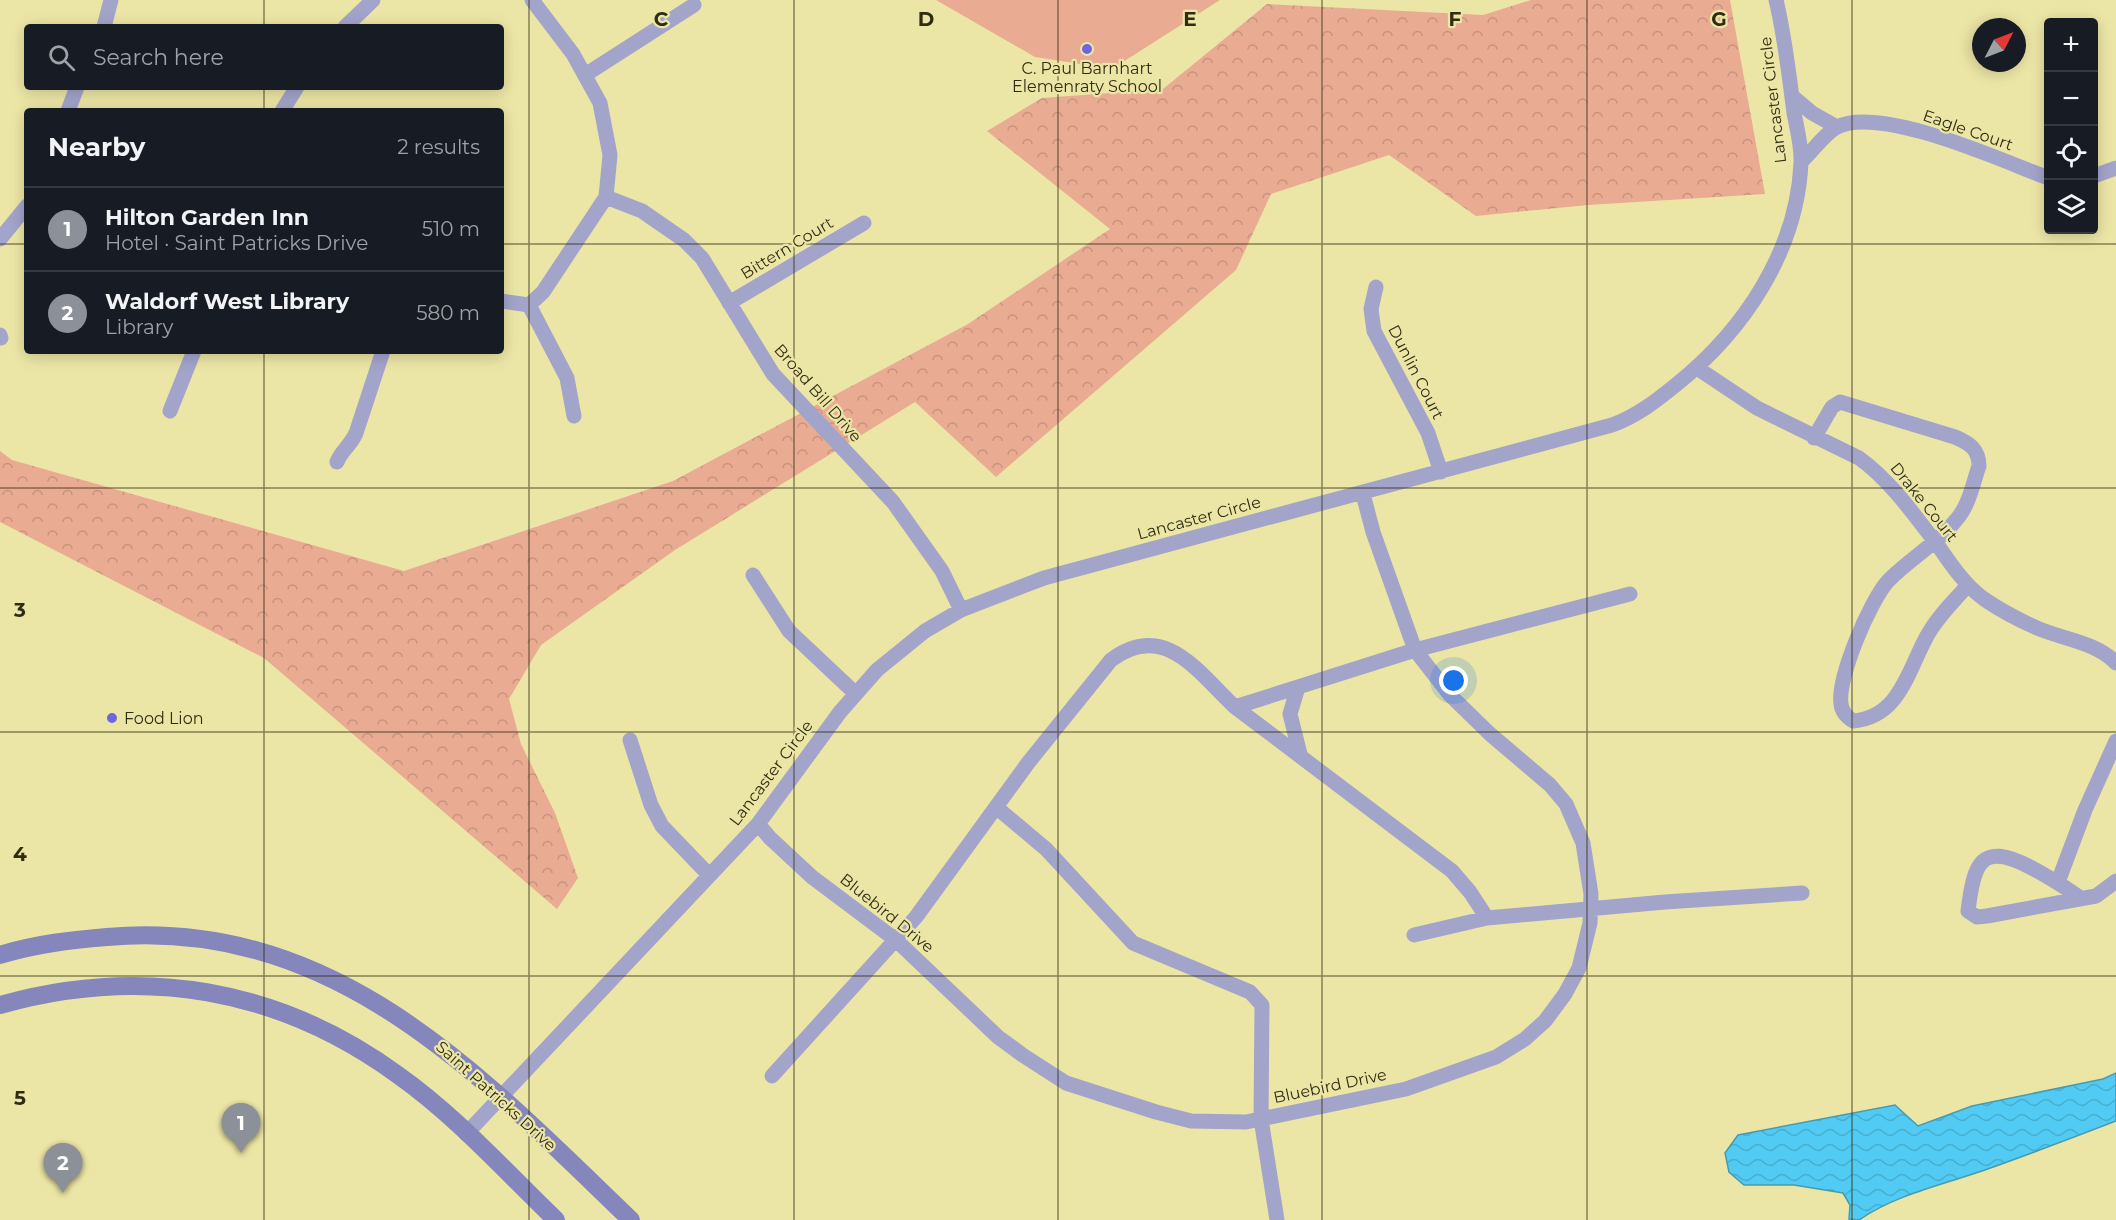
<!DOCTYPE html>
<html lang="en">
<head>
<meta charset="utf-8">
<style>
	body { margin:0; font-family:Montserrat,sans-serif; background:#20242c; color:#f1f3f6 }
	.controls { position:absolute; right:18px; top:18px; display:grid; overflow:hidden; border-radius:6px; box-shadow:0 3px 15px #0003 }
	.controls button { width:54px; height:54px; display:grid; place-items:center; padding:0; border:0; border-bottom:2px solid #363941; background:#171b24; color:#f1f3f6; font:30px sans-serif }
	.compass { position:absolute; left:1972px; top:18px; width:54px; height:54px; border-radius:50%; background:#171b24; box-shadow:0 3px 15px #0003; rotate:48deg }
	.you { position:absolute; left:1454px; top:681px; width:21px; height:21px; margin:-15px; border:4px solid #fff; border-radius:50%; background:#1a73e8; box-shadow:0 0 0 9px #1a73e833 }
	.badge { display:grid; place-items:center; width:39px; height:39px; border-radius:50%; background:#8c9099; color:#fff; font-size:20px; font-weight:700 }
	.pin { position:absolute; translate:-50% -50px; filter:drop-shadow(0 2px 3px #0008) }
	.pin::after { content:''; position:absolute; top:32px; width:21px; height:18px; background:inherit; clip-path:polygon(0 0,100% 0,50% 100%) }
	.list { margin:0; padding:0; list-style:none }
	h2 { display:flex; justify-content:space-between; align-items:center; height:78px; margin:0; padding:0 24px; font-size:26px }
	h2 small { font-size:20px; font-weight:400; color:#9ea1a6 }
	.list li { display:grid; grid-template-columns:39px 1fr auto; gap:18px; align-items:center; box-sizing:border-box; height:84px; padding:0 24px; border-top:2px solid #363941 }
	.list b { display:block; font-size:22px; white-space:nowrap }
	.list p { margin:0; font-size:20px; white-space:nowrap; color:#9ea1a6 }
	.list em { font-size:20px; font-style:normal; color:#9ea1a6 }
	.icon { flex:none; width:33px; height:33px; fill:none; stroke:currentColor; stroke-width:2; stroke-linecap:round; stroke-linejoin:round }
	.map { position:relative; flex:none; width:2116px; height:1220px; overflow:hidden }
	.search { position:absolute; background:#171b24; box-shadow:0 3px 15px #0003; left:24px; top:24px; width:480px; height:66px; display:flex; align-items:center; gap:15px; box-sizing:border-box; padding:0 21px; border-radius:6px; color:#9ea1a6; font-size:22px }
	.panel { position:absolute; background:#171b24; box-shadow:0 3px 15px #0003; left:24px; top:108px; width:480px; height:246px; border-radius:6px }
	.map>svg:first-child { display:block }
	.forest { fill:url(#forest-crowns) }
	.green { fill:#e9ab92 }
	.water { fill:url(#water-waves); stroke:#479bb0; stroke-width:1.5 }
	.lines { fill:none; stroke-linecap:round; stroke-linejoin:round }
	.street { stroke:#a3a4ca; stroke-width:15 }
	.secondary { stroke:#8586bc; stroke-width:18 }
	.grid { fill:none; stroke:#2f2c13; stroke-width:1.5; stroke-opacity:0.55 }
	.poi-dot { fill:#7065e0; stroke:#ece6a6; stroke-width:2 }
	.labels { text-anchor:middle; dominant-baseline:central; stroke-width:4.5; stroke-linejoin:round; paint-order:stroke }
	.poi-label { font-size:16px; fill:#2f2c13; stroke:#ece6a6 }
	.street-label { font-size:16px; fill:#2f2c13; stroke:#ece6a6 }
	.grid-label { font-size:20px; text-anchor:middle; font-weight:bold; fill:#2f2c13; stroke:#ece6a6; stroke-width:4.5; stroke-linejoin:round; paint-order:stroke }
</style>
</head>
<body>
<div class="map">
<svg width="2116" height="1220" viewBox="0 0 2116 1220">
	<defs>
		<pattern id="forest-crowns" width="20" height="18" patternUnits="userSpaceOnUse" patternTransform="scale(1.5)"><rect width="20" height="18" fill="#e9ab92"/><path d="M2 6a3 3 0 1 1 6 0M12 15a3 3 0 1 1 6 0" fill="none" stroke="#c8937d"/></pattern>
		<pattern id="water-waves" width="16" height="10" patternUnits="userSpaceOnUse" patternTransform="scale(1.5)"><rect width="16" height="10" fill="#51cbf3"/><path d="M0 5q4-4 8 0t8 0" fill="none" stroke="#47aecf"/></pattern>
	</defs>
	<rect width="100%" height="100%" fill="#ece6a6"/>
	<path class="forest" d="M1531,0h199l35,194 -177,11 -112,11 -87,-61 -118,39 -35,76 -240,207 -81,-75 -240,148 -134,95 -32,54 12,45 34,69 23,65 -21,31 -293,-251 -264,-136v-71l12,9 392,111 269,-90 295,-157 142,-95 -123,-98 55,-33 121,-9 104,-85 216,11z"/>
	<path class="green" d="M936,0h284l-108,69 -77,-12z"/>
	<path class="water" d="M2116,1073v48c-44,17 -89,34 -134,50 -41,14 -87,24 -123,49l-10,-1 1,-14 -7,-12 -49,-8h-50l-15,-13 -4,-19 13,-18 157,-30 23,21 54,-20 131,-27z"/>
	<g class="lines">
		<path class="street" d="M104,27l7,-27
			M345,27l28,-27
			M585,75l109,-70
			M1792,96l20,17 25,14
			M68,111l9,-24
			M282,111l15,-24
			M1801,162c11,-10 24,-29 36,-35 44,-22 166,34 211,51
			M2094,176l22,-8
			M606,197l36,14 42,29 18,18 71,116 120,128 49,69 19,39
			M0,239l27,-33
			M1376,287l-5,22 3,22 54,102 13,39
			M501,301l28,4 14,-13 63,-95 4,-42 -10,-52 -27,-49 -41,-54
			M729,303l135,-80
			M529,305l38,73 7,38
			M0,335l1,3
			M1697,368l60,40 102,50c32,23 56,58 80,89 13,19 26,38 45,52 16,11 35,21 53,29 25,11 59,14 79,35
			M170,411l24,-60
			M1814,438l18,-31 8,-5 115,35c14,6 24,12 24,29 -6,17 -10,40 -23,54 -19,24 -47,39 -68,61 -18,20 -51,97 -47,123 1,8 5,12 12,17 47,-4 55,-51 74,-85 10,-19 27,-35 41,-51
			M337,462c4,-11 14,-17 19,-29l27,-82
			M753,575l36,56 67,63
			M1298,687l-8,27 10,40
			M1235,707l217,164 18,21 17,26
			M630,740l21,65 11,21 47,49
			M996,807l50,42 87,94 117,49 12,13 -1,114 16,101
			M758,824l12,14 42,39 84,63 102,97 26,19 42,27 90,29 35,9 55,1 160,-33 90,-32 29,-18 20,-18 20,-27 14,-26 11,-45 1,-29 -8,-51 -17,-39 -16,-19 -60,-51 -40,-39 -35,-45 -42,-118 -10,-38
			M2058,882l27,-72 31,-69
			M2079,897c-16,-11 -32,-21 -49,-30 -50,-26 -56,-3 -62,44l9,6 10,-1 109,-20 20,-15
			M1414,935l73,-17 178,-16 137,-9
			M772,1076l144,-159 112,-154 83,-103c53,-40 87,12 124,47l180,-57 215,-56
			M466,1134l292,-310 82,-112 37,-42 48,-39 36,-21 83,-32 568,-153c25,-9 44,-24 65,-41 67,-54 120,-133 124,-221 1,-16 -4,-34 -7,-50 -5,-38 -9,-76 -18,-113"/>
		<path class="secondary" d="M0,955c35,-11 71,-15 107,-18 228,-20 374,139 524,283
			M0,1005c142,-40 279,-17 398,70 58,41 107,96 158,145"/>
	</g>
	<path class="grid" d="M264,0v27M529,0v1220M794,0v1220M1058,0v1220M1322,0v1220M1587,0v1220M1852,0v1220M264,87v24M0,244h27M501,244h1615M264,351v869M0,488h2116M0,732h2116M0,976h2116"/>
	<g class="poi-dot">
		<circle cx="1087" cy="49" r="6"/>
		<circle cx="112" cy="718" r="6"/>
	</g>
	<g class="labels">
		<g class="poi-label">
			<text x="1087" y="68">C. Paul Barnhart<tspan x="1087" dy="18">Elemenraty School</tspan></text>
			<text x="124" y="718" text-anchor="start">Food Lion</text>
		</g>
		<g class="street-label">
			<text transform="translate(1773 100) rotate(-97)">Lancaster Circle</text>
			<text transform="translate(1968 130) rotate(19)">Eagle Court</text>
			<text transform="translate(787 248) rotate(-31)">Bittern Court</text>
			<text transform="translate(1416 372) rotate(63)">Dunlin Court</text>
			<text transform="translate(818 393) rotate(49)">Broad Bill Drive</text>
			<text transform="translate(1924 502) rotate(51)">Drake Court</text>
			<text transform="translate(1199 518) rotate(-15)">Lancaster Circle</text>
			<text transform="translate(771 773) rotate(-53)">Lancaster Circle</text>
			<text transform="translate(887 913) rotate(39)">Bluebird Drive</text>
			<text transform="translate(1330 1086) rotate(-12)">Bluebird Drive</text>
			<text transform="translate(496 1096) rotate(42)">Saint Patricks Drive</text>
		</g>
	</g>
	<g class="grid-label">
		<text x="661" y="26">C</text>
		<text x="926" y="26">D</text>
		<text x="1190" y="26">E</text>
		<text x="1455" y="26">F</text>
		<text x="1719" y="26">G</text>
		<text x="20" y="617">3</text>
		<text x="20" y="861">4</text>
		<text x="20" y="1105">5</text>
	</g>
</svg>
<div class="controls">
<button>+</button>
<button>−</button>
<button><svg class="icon" aria-label="locate" viewBox="0 0 24 24"><circle cx="12" cy="12" r="6"/><path d="M12 2v4M12 18v4M2 12h4M18 12h4"/></svg></button>
<button><svg class="icon" aria-label="layers" viewBox="0 0 24 24"><path d="M12 4l9 5-9 5-9-5zM3 14l9 5 9-5"/></svg></button>
</div>
<svg class="compass" viewBox="-18 -18 36 36"><path d="M0-13l5 13h-10z" fill="#e53935"/><path d="M0 13l5-13h-10z" fill="#9ea1a6"/></svg>
<div class="you"></div>
<div class="pin badge" style="left:241px;top:1153px">1</div>
<div class="pin badge" style="left:63px;top:1193px">2</div>
<div class="search"><svg class="icon" aria-label="search" viewBox="0 0 24 24"><circle cx="10" cy="10" r="6"/><path d="M15 15l6 6"/></svg>Search here</div>
<section class="panel">
<h2>Nearby<small>2 results</small></h2>
<ul class="list">
<li><span class="badge">1</span><div><b>Hilton Garden Inn</b><p>Hotel · Saint Patricks Drive</p></div><em>510 m</em></li>
<li><span class="badge">2</span><div><b>Waldorf West Library</b><p>Library</p></div><em>580 m</em></li>
</ul>
</section>
</div>
</body>
</html>
